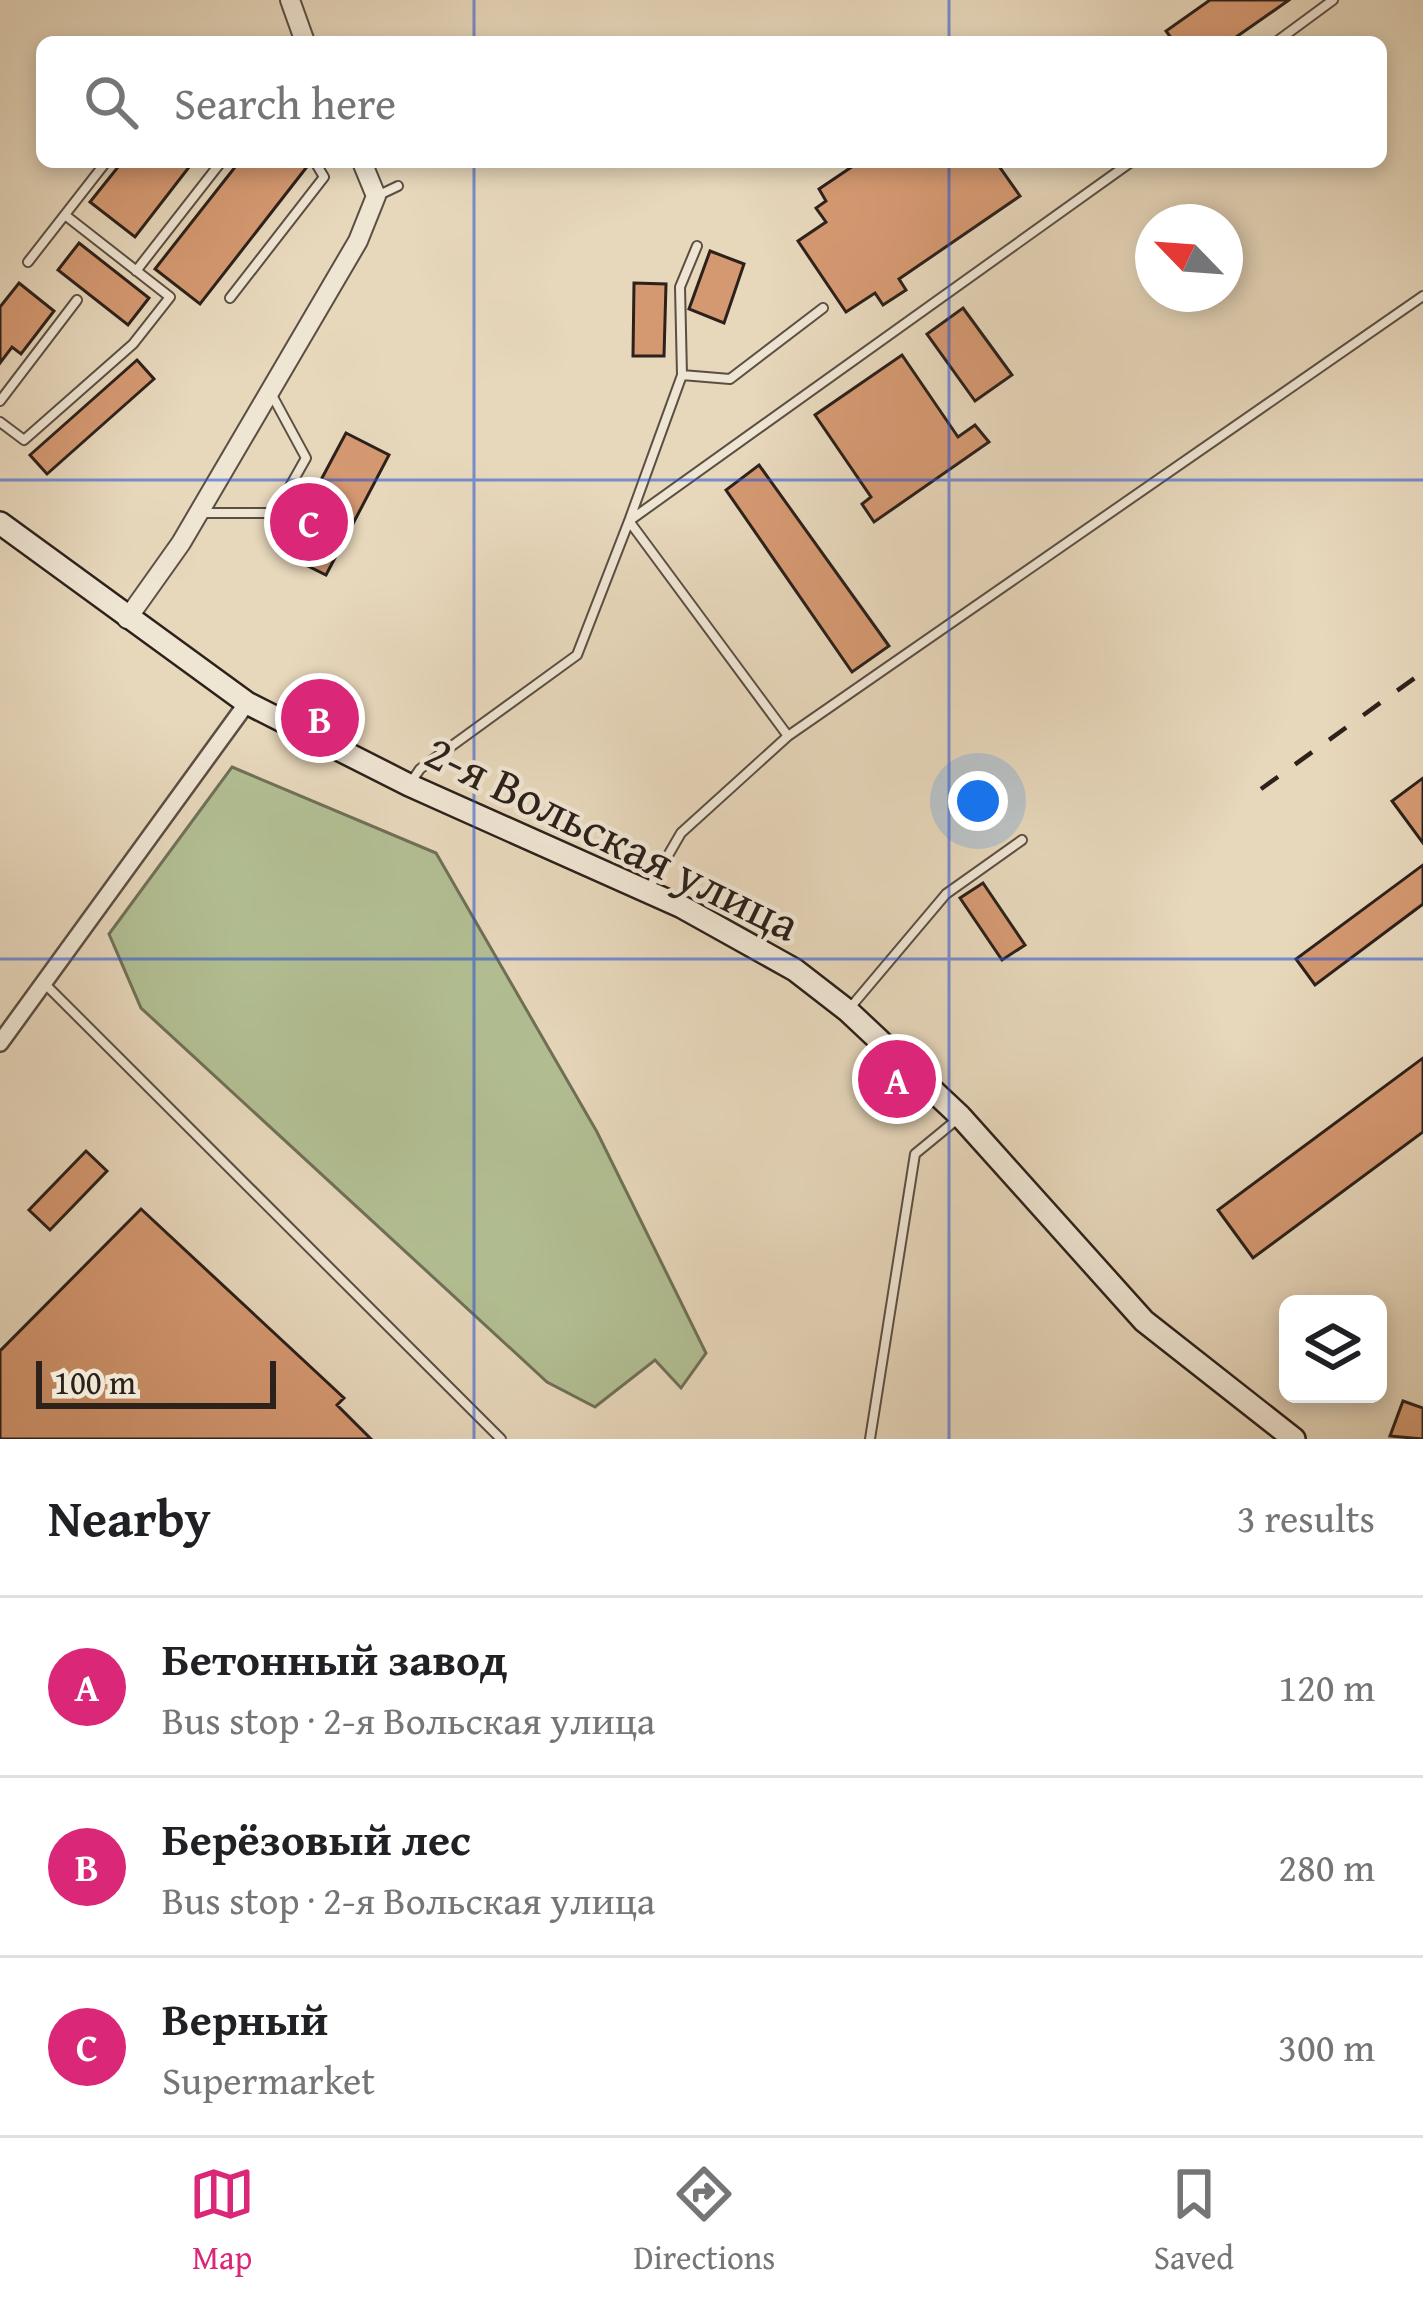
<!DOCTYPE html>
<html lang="en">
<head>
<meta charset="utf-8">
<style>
	body { margin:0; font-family:"Gentium Book Plus",serif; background:#f2f2f2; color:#202124 }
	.controls { position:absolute; right:36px; bottom:36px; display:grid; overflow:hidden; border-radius:18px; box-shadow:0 6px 18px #0003 }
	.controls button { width:108px; height:108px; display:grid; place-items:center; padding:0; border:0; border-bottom:3px solid #e0e0e0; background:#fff; color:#202124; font:60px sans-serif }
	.compass { position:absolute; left:1135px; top:204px; width:108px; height:108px; border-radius:50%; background:#fff; box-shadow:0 6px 18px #0003; rotate:295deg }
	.scale { position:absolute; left:36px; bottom:30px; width:240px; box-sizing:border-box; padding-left:12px; border:6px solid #2c211b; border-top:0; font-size:33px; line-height:42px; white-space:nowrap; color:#2c211b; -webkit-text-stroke:9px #efe5d3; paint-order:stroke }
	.you { position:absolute; left:978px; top:801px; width:42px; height:42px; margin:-30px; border:9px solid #fff; border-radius:50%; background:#1a73e8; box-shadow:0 0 0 18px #1a73e833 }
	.badge { display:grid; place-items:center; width:78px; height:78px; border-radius:50%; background:#db2777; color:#fff; font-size:39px; font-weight:700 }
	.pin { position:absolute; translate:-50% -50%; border:6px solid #fff; box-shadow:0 3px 12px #0006 }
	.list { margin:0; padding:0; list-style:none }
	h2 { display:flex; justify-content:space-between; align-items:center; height:156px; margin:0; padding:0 48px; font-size:51px }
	h2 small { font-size:39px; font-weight:400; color:#757577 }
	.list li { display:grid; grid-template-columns:78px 1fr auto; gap:36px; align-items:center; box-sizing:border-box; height:180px; padding:0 48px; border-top:3px solid #e0e0e0 }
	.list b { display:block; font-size:45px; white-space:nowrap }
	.list p { margin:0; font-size:39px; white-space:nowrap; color:#757577 }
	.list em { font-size:39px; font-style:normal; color:#757577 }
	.icon { flex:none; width:66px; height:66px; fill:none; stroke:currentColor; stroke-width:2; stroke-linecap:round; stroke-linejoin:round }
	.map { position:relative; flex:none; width:1423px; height:1439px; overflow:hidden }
	.search { position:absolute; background:#fff; box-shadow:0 6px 18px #0003; left:36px; right:36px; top:36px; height:132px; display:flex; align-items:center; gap:30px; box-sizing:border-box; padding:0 42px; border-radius:18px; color:#757577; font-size:45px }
	.sheet { height:696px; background:#fff }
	nav { display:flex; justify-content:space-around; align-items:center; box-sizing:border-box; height:168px; border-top:3px solid #e0e0e0; background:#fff; font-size:33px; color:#757577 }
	nav a { display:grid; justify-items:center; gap:6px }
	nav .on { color:#db2777 }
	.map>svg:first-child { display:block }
	.green { fill:#b2bf93; stroke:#6f7057; stroke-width:3 }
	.building { fill:#d59972; stroke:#2c211b; stroke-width:3 }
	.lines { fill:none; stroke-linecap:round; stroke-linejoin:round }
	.service-casing { stroke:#5b4e43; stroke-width:12 }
	.minor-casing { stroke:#5b4e43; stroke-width:20 }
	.tertiary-casing { stroke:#5b4e43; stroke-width:22 }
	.secondary-casing { stroke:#2c211b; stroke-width:26 }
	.service { stroke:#efe5d3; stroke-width:8 }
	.minor { stroke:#efe5d3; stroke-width:15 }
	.tertiary { stroke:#efe5d3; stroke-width:18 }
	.secondary { stroke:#efe5d3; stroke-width:21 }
	.rail { stroke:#2c211b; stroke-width:4.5; stroke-dasharray:21 21; stroke-linecap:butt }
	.grid { fill:none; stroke:#1d4ed8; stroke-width:3; stroke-opacity:0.55 }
	.labels { text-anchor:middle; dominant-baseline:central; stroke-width:9; stroke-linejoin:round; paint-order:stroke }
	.street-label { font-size:48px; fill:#2c211b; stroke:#efe5d3 }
</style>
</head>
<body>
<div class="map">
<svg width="1423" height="1439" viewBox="0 0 1423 1439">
	<rect width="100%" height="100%" fill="#e7d7bb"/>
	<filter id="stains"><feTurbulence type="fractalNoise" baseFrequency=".00167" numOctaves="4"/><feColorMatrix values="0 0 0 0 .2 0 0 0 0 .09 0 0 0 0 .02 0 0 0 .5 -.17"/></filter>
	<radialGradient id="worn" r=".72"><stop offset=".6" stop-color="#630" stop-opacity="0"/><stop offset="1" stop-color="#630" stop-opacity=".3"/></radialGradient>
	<path class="green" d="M232,767l204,86 161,279 109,221 -25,35 -26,-28 -60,47 -48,-25 -406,-374 -32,-74z"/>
	<path class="building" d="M1210,0h79l-60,42h-55l-8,-11z
		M122,162h71l-58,75 -45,-35z
		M239,162h59l8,6 -106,136 -45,-35z
		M859,162h137l24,34 -121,83 7,11 -23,15 -8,-12 -29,19 -48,-71 28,-19 -10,-14 10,-7 -7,-12z
		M79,243l70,55 -21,27 -70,-55z
		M710,251l34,13 -20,59 -35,-14z
		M19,283l35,28 -33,43 -9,-7 -12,16v-56z
		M634,283l32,1 -2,72h-31z
		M963,308l49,67 -37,26 -48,-67z
		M902,355l56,82 17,-12 14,17 -115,80 -12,-18 9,-7 -56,-82z
		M137,360l17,19 -107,95 -17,-19z
		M346,433l43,22 -63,120 -44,-22 14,-27 -8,-4 9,-18 9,4z
		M759,465l130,181 -37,26 -126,-182z
		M1423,778v65l-31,-42z
		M1423,865v39l-108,81 -19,-26z
		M983,883l42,62 -23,15 -42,-62z
		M1423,1058v74l-170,126 -35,-48z
		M86,1151l21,20 -57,59 -21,-20z
		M141,1209l203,189 -7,7 34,34h-371v-88z
		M1403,1401l20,7v31l-33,-3z"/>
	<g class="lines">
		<defs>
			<path id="service" d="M1276,42l57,-42
				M377,196l21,-10
				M697,246l-17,41 2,88 -53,146 159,215
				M28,262l78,-100
				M136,271l85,-109
				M230,298l94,-121 -9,-15
				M682,375l48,4 93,-71
				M0,401l77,-101
				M0,422l24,18 109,-96 37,-47 -105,-82
				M201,513h74l31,-55 -33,-61
				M411,782l9,-13 157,-114 52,-134 502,-359
				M648,890l33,-57 107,-97 635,-440
				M44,983l457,456
				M849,1009l97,-115 76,-54
				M870,1439l45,-285 45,-37"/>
			<path id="minor" d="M0,1043l247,-340"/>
			<path id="tertiary" d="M290,0l15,42
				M127,619l54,-76 177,-302 18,-45 -14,-34"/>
			<path id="secondary" d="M0,523l247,180 162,82 273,122 113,63 53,41 112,105 184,205 150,118"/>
		</defs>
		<use href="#service" class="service-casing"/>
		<use href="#minor" class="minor-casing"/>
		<use href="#tertiary" class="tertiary-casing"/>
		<use href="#secondary" class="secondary-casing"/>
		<use href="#service" class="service"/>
		<use href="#minor" class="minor"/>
		<use href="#tertiary" class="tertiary"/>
		<use href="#secondary" class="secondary"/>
		<path class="rail" d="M1261,789l162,-117"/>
	</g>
	<path class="grid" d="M474,0v42M949,0v42M474,162v1277M949,162v1277M0,480h1423M0,959h1423"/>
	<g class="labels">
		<g class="street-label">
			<text transform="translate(613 837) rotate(26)">2-я Вольская улица</text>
		</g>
	</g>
	<rect width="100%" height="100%" filter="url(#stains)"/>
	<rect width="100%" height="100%" fill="url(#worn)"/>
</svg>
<div class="controls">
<button><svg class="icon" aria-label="layers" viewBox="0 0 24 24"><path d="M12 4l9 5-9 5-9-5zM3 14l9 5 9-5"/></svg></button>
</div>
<svg class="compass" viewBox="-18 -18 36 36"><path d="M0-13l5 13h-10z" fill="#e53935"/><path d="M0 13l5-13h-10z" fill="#757577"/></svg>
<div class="scale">100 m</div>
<div class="you"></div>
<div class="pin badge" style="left:897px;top:1079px">A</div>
<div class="pin badge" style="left:320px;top:718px">B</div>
<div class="pin badge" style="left:309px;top:522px">C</div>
<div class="search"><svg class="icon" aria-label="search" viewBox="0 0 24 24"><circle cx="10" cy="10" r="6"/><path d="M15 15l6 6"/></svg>Search here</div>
</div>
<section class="sheet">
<h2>Nearby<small>3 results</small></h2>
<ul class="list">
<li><span class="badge">A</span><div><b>Бетонный завод</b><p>Bus stop · 2-я Вольская улица</p></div><em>120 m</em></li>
<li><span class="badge">B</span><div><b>Берёзовый лес</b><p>Bus stop · 2-я Вольская улица</p></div><em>280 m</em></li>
<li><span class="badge">C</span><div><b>Верный</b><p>Supermarket</p></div><em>300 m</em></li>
</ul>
</section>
<nav>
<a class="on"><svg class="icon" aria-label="map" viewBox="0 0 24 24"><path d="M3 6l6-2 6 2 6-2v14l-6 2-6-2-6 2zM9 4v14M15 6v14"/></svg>Map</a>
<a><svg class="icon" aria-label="directions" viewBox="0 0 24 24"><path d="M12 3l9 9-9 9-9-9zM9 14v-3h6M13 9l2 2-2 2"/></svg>Directions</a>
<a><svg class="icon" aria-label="saved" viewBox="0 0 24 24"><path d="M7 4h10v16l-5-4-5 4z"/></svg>Saved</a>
</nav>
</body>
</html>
